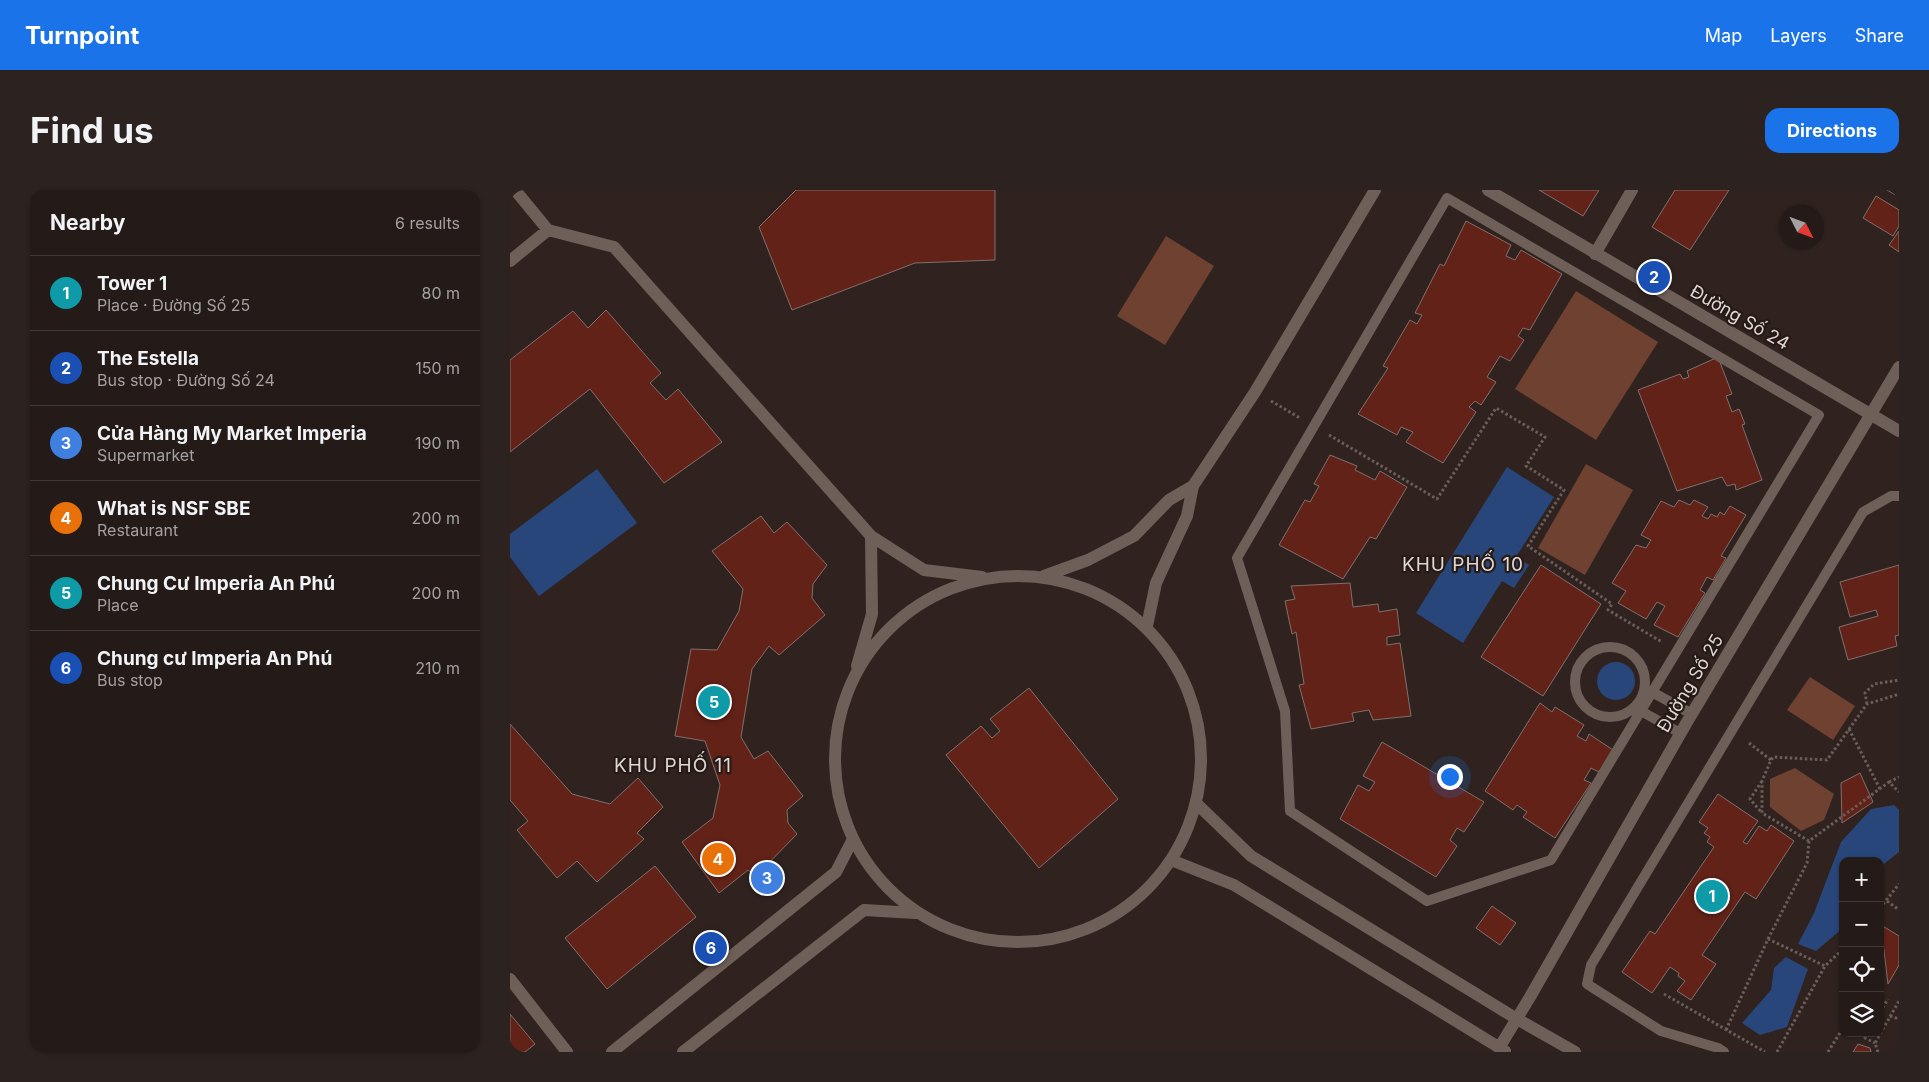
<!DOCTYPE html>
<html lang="en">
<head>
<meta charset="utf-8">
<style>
	body { margin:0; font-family:Inter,sans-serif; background:#2c2320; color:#f1f3f6 }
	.controls { position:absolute; right:15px; bottom:15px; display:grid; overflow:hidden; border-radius:10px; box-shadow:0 1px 4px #0004 }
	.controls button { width:45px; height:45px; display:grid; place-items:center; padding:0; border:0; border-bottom:1px solid #413836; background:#241a17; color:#f1f3f6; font:25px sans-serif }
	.compass { position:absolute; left:1269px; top:15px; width:45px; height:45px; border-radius:50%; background:#241a17; box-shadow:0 1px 4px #0004; rotate:132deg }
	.you { position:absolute; left:939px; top:586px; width:18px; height:18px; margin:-12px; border:4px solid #fff; border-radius:50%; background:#1a73e8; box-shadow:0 0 0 8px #1a73e833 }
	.badge { display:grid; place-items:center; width:32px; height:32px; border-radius:50%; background:#1a73e8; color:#fff; font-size:16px; font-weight:700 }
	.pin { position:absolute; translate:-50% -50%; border:2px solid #fff; box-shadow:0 1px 5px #0006 }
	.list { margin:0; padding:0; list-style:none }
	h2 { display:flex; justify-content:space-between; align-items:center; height:65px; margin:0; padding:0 20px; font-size:21px }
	h2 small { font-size:16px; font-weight:400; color:#a3a1a1 }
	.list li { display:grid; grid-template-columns:32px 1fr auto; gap:15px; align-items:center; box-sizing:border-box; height:75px; padding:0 20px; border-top:1px solid #413836 }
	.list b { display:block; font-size:19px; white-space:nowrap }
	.list p { margin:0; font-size:16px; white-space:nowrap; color:#a3a1a1 }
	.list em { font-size:16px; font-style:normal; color:#a3a1a1 }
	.icon { flex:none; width:28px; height:28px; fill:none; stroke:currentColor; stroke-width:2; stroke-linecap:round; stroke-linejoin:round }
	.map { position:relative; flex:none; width:1389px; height:862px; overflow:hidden; border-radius:15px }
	header { display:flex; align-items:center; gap:30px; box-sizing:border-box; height:70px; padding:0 25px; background:#1a73e8; color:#fff }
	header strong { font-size:24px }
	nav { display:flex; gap:28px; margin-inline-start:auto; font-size:18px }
	.intro { display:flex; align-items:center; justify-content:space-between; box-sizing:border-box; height:120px; padding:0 30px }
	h1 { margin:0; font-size:35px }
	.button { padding:12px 22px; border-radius:15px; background:#1a73e8; color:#fff; font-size:18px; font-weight:700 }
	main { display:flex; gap:30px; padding:0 30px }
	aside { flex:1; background:#241a17; border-radius:15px; box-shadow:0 1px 4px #0004 }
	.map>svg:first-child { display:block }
	.green { fill:#6e4130 }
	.water { fill:#28467a }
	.building { fill:#622218; stroke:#806f6c }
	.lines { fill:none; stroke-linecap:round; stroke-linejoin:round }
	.path { stroke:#6a5e5a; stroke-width:3; stroke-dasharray:2.5 2.5; stroke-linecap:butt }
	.service { stroke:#6e5f59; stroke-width:10 }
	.minor { stroke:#6e5f59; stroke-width:12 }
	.labels { text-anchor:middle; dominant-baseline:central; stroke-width:4.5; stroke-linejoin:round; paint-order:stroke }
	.street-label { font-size:18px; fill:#dfd7d3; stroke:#261a16 }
	.neighbourhood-label { font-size:19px; letter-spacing:1px; fill:#dfd7d3; stroke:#261a16 }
</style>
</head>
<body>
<header>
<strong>Turnpoint</strong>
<nav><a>Map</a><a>Layers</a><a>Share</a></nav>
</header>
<div class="intro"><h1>Find us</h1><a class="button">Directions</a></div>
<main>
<aside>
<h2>Nearby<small>6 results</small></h2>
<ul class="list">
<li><span class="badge" style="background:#0f9aa8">1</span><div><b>Tower 1</b><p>Place · Đường Số 25</p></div><em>80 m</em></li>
<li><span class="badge" style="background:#1a4fb4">2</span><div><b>The Estella</b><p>Bus stop · Đường Số 24</p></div><em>150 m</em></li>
<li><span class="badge" style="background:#3f7fe0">3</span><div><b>Cửa Hàng My Market Imperia</b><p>Supermarket</p></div><em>190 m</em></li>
<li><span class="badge" style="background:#e8710a">4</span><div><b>What is NSF SBE</b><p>Restaurant</p></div><em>200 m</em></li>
<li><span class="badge" style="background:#0f9aa8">5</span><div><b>Chung Cư Imperia An Phú</b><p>Place</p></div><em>200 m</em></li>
<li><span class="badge" style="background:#1a4fb4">6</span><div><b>Chung cư Imperia An Phú</b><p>Bus stop</p></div><em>210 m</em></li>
</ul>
</aside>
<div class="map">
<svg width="1389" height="862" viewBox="0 0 1389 862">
	<rect width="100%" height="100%" fill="#30231f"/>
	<path class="green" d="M656,46l48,30 -49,79 -48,-29z
		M1066,101l82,51 -62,98 -81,-51z
		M1076,274l47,26 -48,85 -47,-27z
		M1300,487l45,29 -22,34 -46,-30z
		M1285,578l39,26 -10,26 -23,11 -31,-24v-28z"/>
	<path class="water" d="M997,277l47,30 -38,60 13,8 -15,23 -12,-7 -39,62 -47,-30z
		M87,279l40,54 -98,73 -29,-39v-23z
		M1087 491a19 19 0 1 1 38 0a19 19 0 1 1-38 0Z
		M1384,615l5,5v42l-19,15v-6h-37v67l-27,23 -18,-7 16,-31 27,-71 30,-33z
		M1276,767l22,12 -21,58 -27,8 -18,-12 29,-33 3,-22z"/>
	<path class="building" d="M286,0h199v70l-80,3 -123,47 -33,-83z
		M1029,0h60l-16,26z
		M1165,0h54l-39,60 -38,-23z
		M1377,0h12v7z
		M1366,6l23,14v16l-6,10 -30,-18z
		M956,31l45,24 -5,11 9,4 6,-10 41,24 -32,56 -7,-2 -5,8 6,4 -14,21 -10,-5 -13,21 9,5 -15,23 -6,-4 -6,6 7,5 -33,51 -37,-21 7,-10 -12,-5 -4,8 -39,-21 30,-46 -5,-2 27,-46 7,4 5,-9 -7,-2 25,-49 4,2z
		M1389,41v21l-10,-7z
		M96,120l55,63 -11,10 16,17 12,-11 44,53 -58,41 -74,-94 -80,63v-92l63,-49 15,17z
		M1208,167l14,37 -6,2 6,16 7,-3 6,15 -3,1 20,55 -26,10 -1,-6 -8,2 -5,-9 -45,14 -39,-101 42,-16 3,5 6,-2 -2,-6z
		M820,265l27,11 -2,4 20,10 5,-9 27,16 -31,52 -6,-2 -27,42 -64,-34 26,-45 5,2 9,-16 -5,-2z
		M1169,310l11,5 4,-5 14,7 -6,9 6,3 3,-5 6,3 3,-5 4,3 6,-9 16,9 -25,41 5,2 -13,22 -6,-3 -7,13 5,3 -27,44 -24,-12 11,-19 -8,-4 -11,17 -28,-16 8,-12 -14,-8 24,-38 10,3 5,-8 -10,-5 20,-34 13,6z
		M251,326l13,17 13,-11 40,43 -14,19 -1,14 13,17 -46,40 -10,-9 -17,23 -11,68 13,22 14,-8 35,45 -16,14 1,13 9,11 -42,43 -7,-7 -29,23 -37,-51 31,-24 7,-33 -15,-44 -30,-5 16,-87 26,1 22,-39 4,-22 -31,-38z
		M1031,375l60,39 -58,92 -62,-39z
		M1389,375v70l-4,1 2,10 -49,14 -9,-33 39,-11 -2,-6 -26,7 -10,-35z
		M840,393l3,24 25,-3 1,8 18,-3 3,26 -13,2v8l13,-2 11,73 -38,4 -4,-10 -17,3 2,8 -43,8 -12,-44 5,-1 -8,-52 -4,2 -7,-33 10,-2 -4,-13z
		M519,498l89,111 -79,69 -93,-113 35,-29 11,12 8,-7 -10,-12z
		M1030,513l12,9 3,-5 29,18 -7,11 9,5 3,-7 24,16 -14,22 -8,-4 -7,12 7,3 -36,55 -32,-21 4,-5 -10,-7 -4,5 -28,-19z
		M0,534l62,70 38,10 28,-26 25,29 -26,26 7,6 -47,43 -20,-21 -20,17 -40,-48 11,-9 -18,-21z
		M872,552l102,60 -20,30 -7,-4 -7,12 7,6 -21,31 -96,-58 18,-34 11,6 6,-9 -12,-6z
		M1350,583l13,29 -31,21 -1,-40z
		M1208,604l40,27 -15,21 4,2 12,-18 8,5 4,-6 23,16 -38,58 -11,-7 -43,63 14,9 -25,36 -14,-9 8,-10 -7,-5 1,-3 -9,-6 -18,26 -30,-21 28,-41 5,3 59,-87 -7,-5 3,-5 -6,-4 4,-5 -9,-6z
		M145,676l41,51 -89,72 -42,-51z
		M982,716l24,17 -16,22 -24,-17z
		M1371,735l18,11v29l-11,19z
		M0,824l25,30 -10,8h-15z
		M1348,854l12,4 1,4h-18z"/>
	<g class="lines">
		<path class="path" d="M761,211l29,17
			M819,245l108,64 59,-91 49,29 -19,29 38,24 -36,56 84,58 -4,6 54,32
			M1357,514l-2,-11 9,-9 25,-4
			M1339,539l31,60
			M1239,553l22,17
			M1252,591l-12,18 12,14
			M1379,592l10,-5
			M1299,651l-47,-28v-32l9,-21 2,-3 54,3 40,-56 32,-10
			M1377,711l12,9
			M1370,718l19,-24
			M1258,749l39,-76 2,-22 80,-59 10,10
			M1154,804l101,58
			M1370,822l8,-13
			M1380,826l6,2 3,-2
			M1216,840l42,-91 57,27 18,-17
			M1358,843l-3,5 10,5
			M1267,862l48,-86
			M1318,862l15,-24
			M1368,862l-3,-9 24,-42"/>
		<path class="service" d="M937,8l372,217 -268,445 -124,41 -137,-90 -5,-100 -48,-153z
			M1065 492a35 35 0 1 1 70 0a35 35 0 1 1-70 0Z
			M1142,502l40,22
			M1131,521l39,22
			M1214,862l-6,-4 -57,-17 -74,-47 4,-19 272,-453 28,-16h8"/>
		<path class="minor" d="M5,0l33,40
			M978,0l411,241
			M1085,64l37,-64
			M0,71l38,-31 66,17 257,289 53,34 58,7
			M325 569a183 183 0 1 1 366 0a183 183 0 1 1-366 0Z
			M534,386l44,-16 46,-24 35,-36 24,-14
			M637,436l9,-43 31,-67 6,-30 62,-94 120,-202
			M347,476l15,-52 -1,-78
			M687,614l54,52 266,163 58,33
			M661,670l63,25 271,166
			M0,789l57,73
			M989,858l31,-51 157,-275 212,-355
			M102,862l224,-180 16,-31
			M173,862l181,-142 51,3"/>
	</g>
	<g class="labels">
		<g class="street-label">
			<text transform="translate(1230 127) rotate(30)">Đường Số 24</text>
			<text transform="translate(1180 493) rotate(-59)">Đường Số 25</text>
		</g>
		<g class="neighbourhood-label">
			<text x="953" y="374">KHU PHỐ 10</text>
			<text x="163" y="575">KHU PHỐ 11</text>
		</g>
	</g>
</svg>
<div class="controls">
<button>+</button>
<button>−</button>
<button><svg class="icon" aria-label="locate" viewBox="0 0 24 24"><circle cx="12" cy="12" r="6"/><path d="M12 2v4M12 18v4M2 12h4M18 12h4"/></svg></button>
<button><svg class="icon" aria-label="layers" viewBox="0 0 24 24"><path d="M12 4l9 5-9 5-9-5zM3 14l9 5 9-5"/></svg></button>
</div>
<svg class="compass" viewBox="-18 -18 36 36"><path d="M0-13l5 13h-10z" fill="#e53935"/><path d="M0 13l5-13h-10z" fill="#a3a1a1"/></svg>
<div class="you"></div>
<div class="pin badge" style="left:1202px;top:706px;background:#0f9aa8">1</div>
<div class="pin badge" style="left:1144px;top:87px;background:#1a4fb4">2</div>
<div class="pin badge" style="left:257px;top:688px;background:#3f7fe0">3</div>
<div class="pin badge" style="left:208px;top:669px;background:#e8710a">4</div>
<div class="pin badge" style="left:204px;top:512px;background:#0f9aa8">5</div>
<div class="pin badge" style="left:201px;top:758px;background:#1a4fb4">6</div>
</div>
</main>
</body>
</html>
